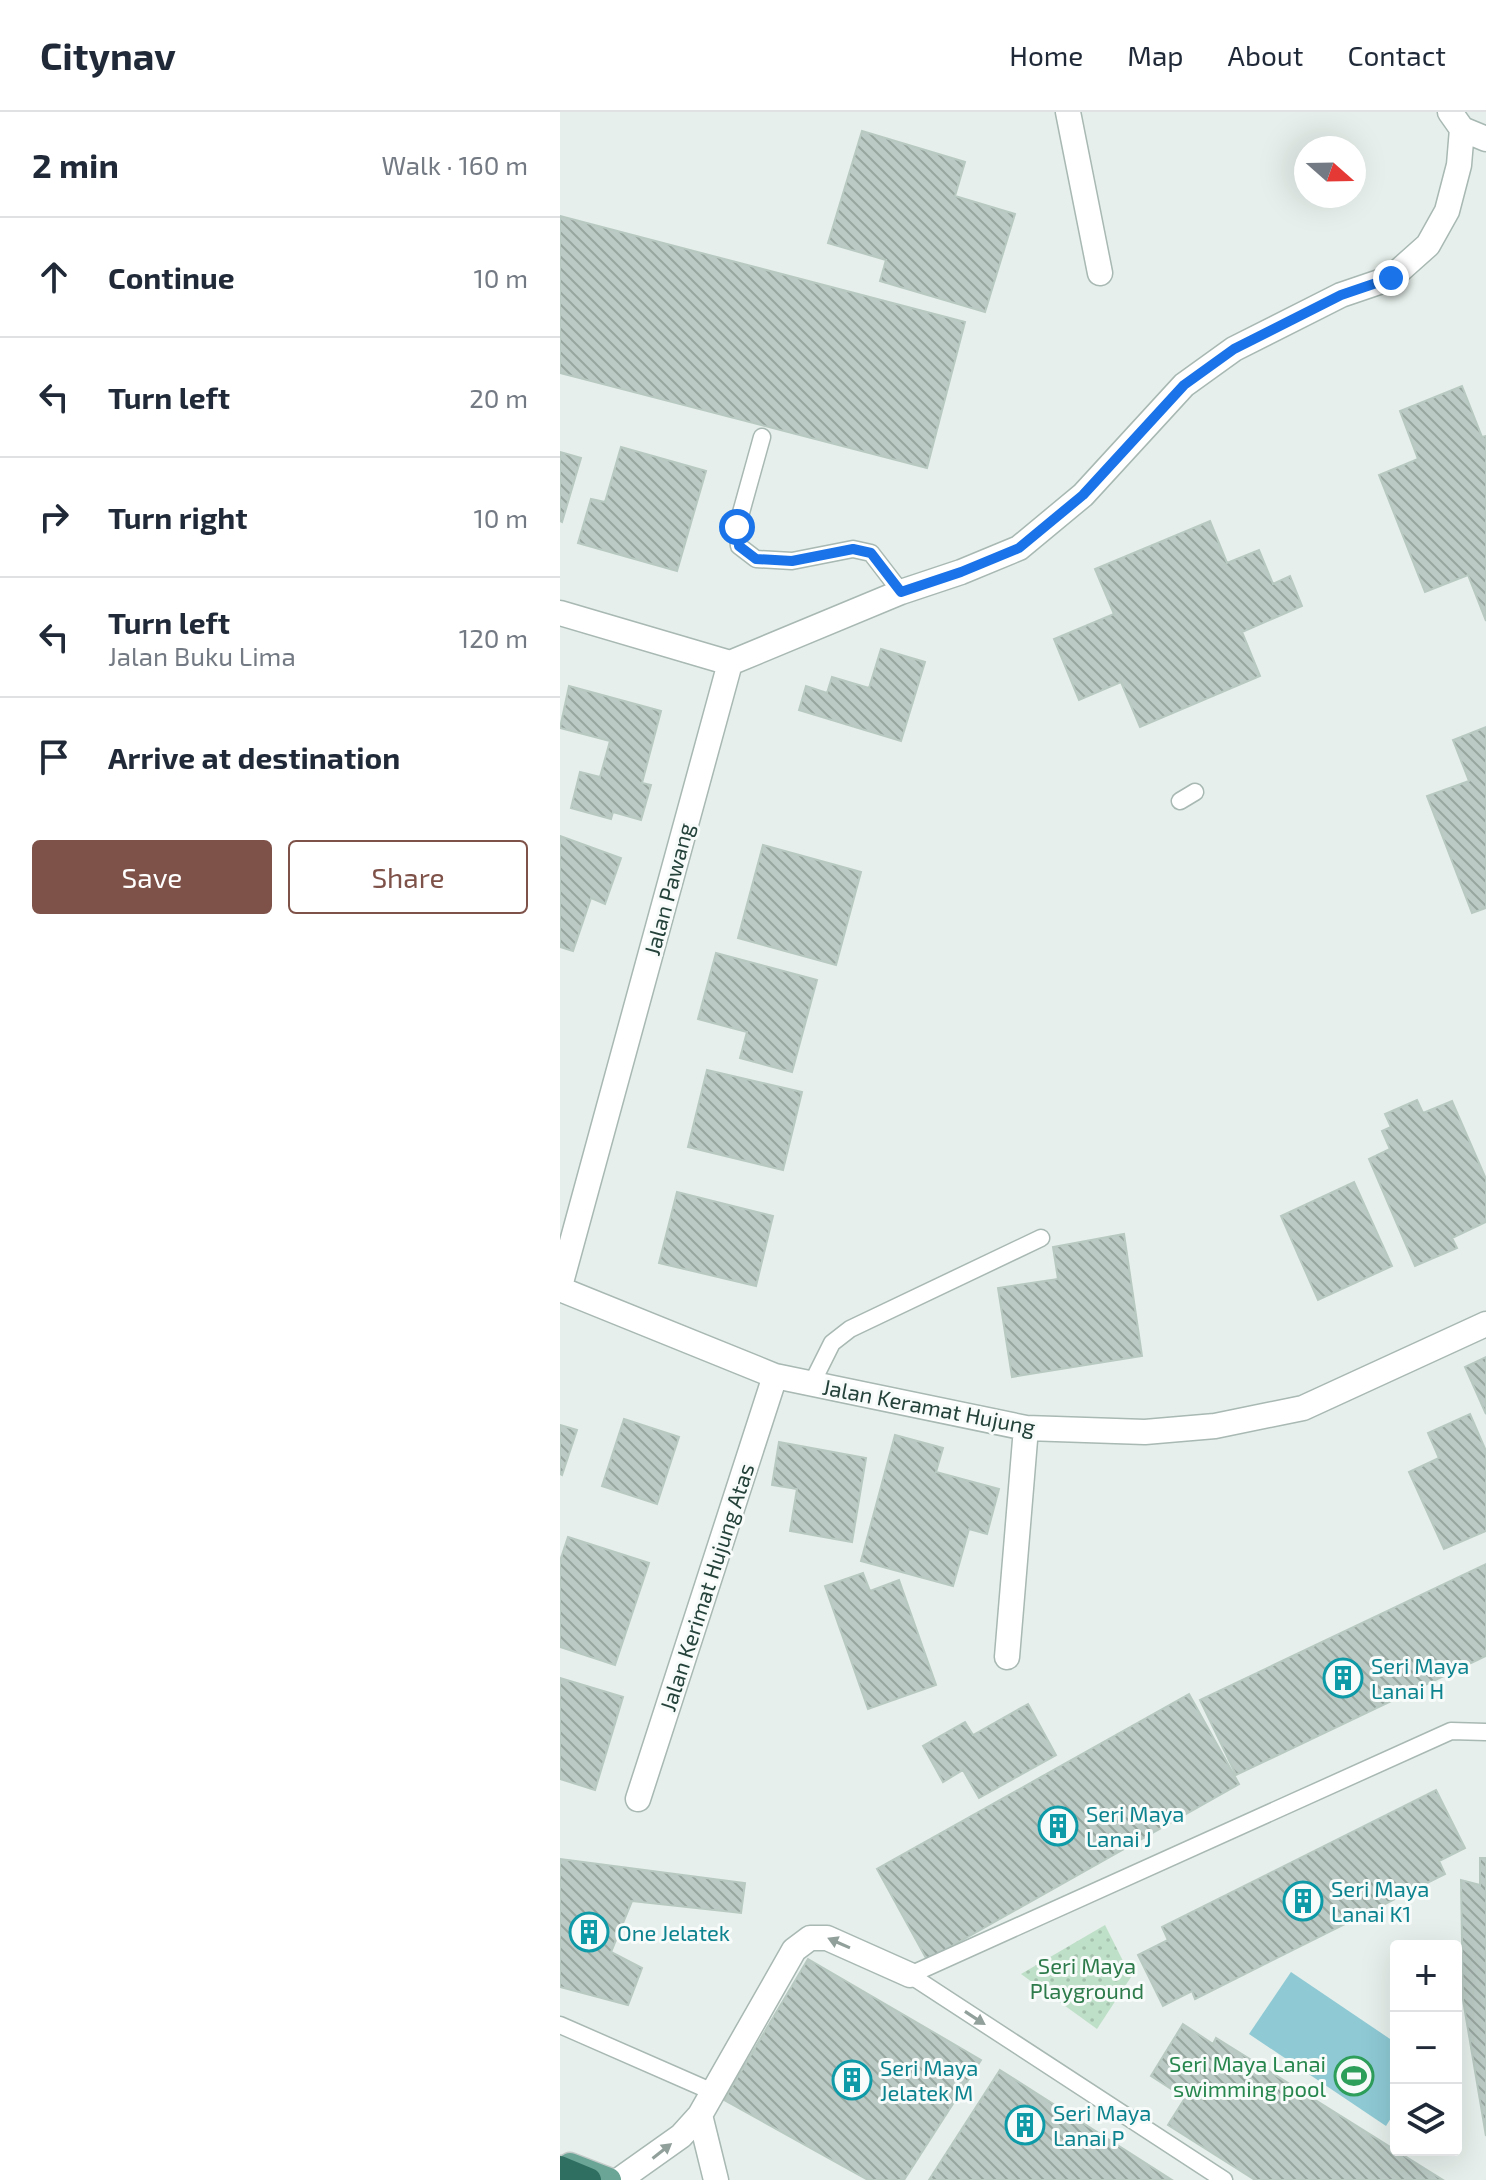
<!DOCTYPE html>
<html lang="en">
<head>
<meta charset="utf-8">
<style>
	body { margin:0; font-family:"Exo 2",sans-serif; background:#f2f2f3; color:#1f2937 }
	.controls { position:absolute; right:24px; bottom:24px; display:grid; overflow:hidden; border-radius:8px; box-shadow:0 8px 32px #0002 }
	.controls button { width:72px; height:72px; display:grid; place-items:center; padding:0; border:0; border-bottom:2px solid #e0e1e3; background:#fff; color:#1f2937; font:40px sans-serif }
	.compass { position:absolute; left:734px; top:24px; width:72px; height:72px; border-radius:50%; background:#fff; box-shadow:0 8px 32px #0002; rotate:110deg }
	.stop { position:absolute; width:24px; height:24px; margin:-18px; border:6px solid #1a73e8; border-radius:50%; background:#fff }
	.stop.end { background:#1a73e8; border-color:#fff; box-shadow:0 2px 8px #0008 }
	.list { margin:0; padding:0; list-style:none }
	h2 { display:flex; justify-content:space-between; align-items:center; height:104px; margin:0; padding:0 32px; font-size:34px }
	h2 small { font-size:26px; font-weight:400; color:#747a83 }
	.list li { display:grid; grid-template-columns:52px 1fr auto; gap:24px; align-items:center; box-sizing:border-box; height:120px; padding:0 32px; border-top:2px solid #e0e1e3 }
	.list b { display:block; font-size:30px; white-space:nowrap }
	.list p { margin:0; font-size:26px; white-space:nowrap; color:#747a83 }
	.list em { font-size:26px; font-style:normal; color:#747a83 }
	.actions { display:flex; gap:16px; padding:24px 32px }
	.actions a { flex:1; padding:18px 0; border:2px solid #7f5249; border-radius:8px; text-align:center; font-size:28px; color:#7f5249 }
	.actions .main { background:#7f5249; color:#fff }
	.icon { flex:none; width:44px; height:44px; fill:none; stroke:currentColor; stroke-width:2; stroke-linecap:round; stroke-linejoin:round }
	.map { position:relative; flex:none; width:926px; height:2068px; overflow:hidden }
	header { display:flex; align-items:center; gap:48px; box-sizing:border-box; height:112px; padding:0 40px; background:#fff; border-bottom:2px solid #e0e1e3 }
	header strong { font-size:38px }
	nav { display:flex; gap:44px; margin-inline-start:auto; font-size:28px }
	main { display:flex }
	aside { flex:1; background:#fff }
	.map>svg:first-child { display:block }
	.park { fill:url(#park-dots) }
	.water { fill:#8ec9d4 }
	.building { fill:url(#building-back-hatch); stroke:#b8c9c2; stroke-width:2 }
	.lines { fill:none; stroke-linecap:round; stroke-linejoin:round }
	.service-casing { stroke:#a8b8b2; stroke-width:19 }
	.minor-casing { stroke:#a8b8b2; stroke-width:27 }
	.primary-casing { stroke:#c2cac8; stroke-width:27 }
	.motorway-casing { stroke:#c2cac8; stroke-width:27 }
	.service { stroke:#fff; stroke-width:16 }
	.minor { stroke:#fff; stroke-width:24 }
	.primary { stroke:#6aa596; stroke-width:24 }
	.motorway { stroke:#2f6f62; stroke-width:24 }
	.oneway { fill:#92a09c }
	.route { stroke:#1a73e8; stroke-width:10 }
	.labels { text-anchor:middle; dominant-baseline:central; stroke-width:6; stroke-linejoin:round; paint-order:stroke }
	.street-label { font-size:22px; fill:#24423a; stroke:#f7fbf9 }
	.culture-label { font-size:22px; fill:#0d838f; stroke:#f7fbf9; text-anchor:start }
	.park-label { font-size:22px; fill:#2d7a4b; stroke:#f7fbf9 }
	.leisure-label { font-size:22px; fill:#27864d; stroke:#f7fbf9; text-anchor:end }
</style>
</head>
<body>
<header>
<strong>Citynav</strong>
<nav><a>Home</a><a>Map</a><a>About</a><a>Contact</a></nav>
</header>
<main>
<aside>
<h2>2 min<small>Walk · 160 m</small></h2>
<ul class="list">
<li><svg class="icon" aria-label="ahead" viewBox="0 0 24 24"><path d="M12 20V5M6 11l6-6 6 6"/></svg><div><b>Continue</b></div><em>10 m</em></li>
<li><svg class="icon" aria-label="left" viewBox="0 0 24 24"><path d="M17 20v-9H6M10 6l-5 5 5 5"/></svg><div><b>Turn left</b></div><em>20 m</em></li>
<li><svg class="icon" aria-label="right" viewBox="0 0 24 24"><path d="M7 20v-9h11M14 6l5 5-5 5"/></svg><div><b>Turn right</b></div><em>10 m</em></li>
<li><svg class="icon" aria-label="left" viewBox="0 0 24 24"><path d="M17 20v-9H6M10 6l-5 5 5 5"/></svg><div><b>Turn left</b><p>Jalan Buku Lima</p></div><em>120 m</em></li>
<li><svg class="icon" aria-label="arrive" viewBox="0 0 24 24"><path d="M6 21V4h12l-3 4 3 4H6"/></svg><div><b>Arrive at destination</b></div></li>
</ul>
<div class="actions"><a class="main">Save</a><a>Share</a></div>
</aside>
<div class="map">
<svg width="926" height="2068" viewBox="0 0 926 2068">
	<defs>
		<pattern id="park-dots" width="8" height="8" patternUnits="userSpaceOnUse" patternTransform="scale(2)"><rect width="8" height="8" fill="#bfe0c8"/><path d="M2 2h.1M6 6h.1" fill="none" stroke="#a4c1ad" stroke-width="1.8" stroke-linecap="round"/></pattern>
		<pattern id="building-back-hatch" width="6" height="6" patternUnits="userSpaceOnUse" patternTransform="scale(2)"><rect width="6" height="6" fill="#bbcac4"/><path d="M-1 5l2 2M0 0l6 6M5-1l2 2" fill="none" stroke="#98a6a0"/></pattern>
	</defs>
	<rect width="100%" height="100%" fill="#e6efeb"/>
	<path class="park" d="M545,1813l26,52 -34,52 -76,-55z"/>
	<path class="water" d="M731,1860l105,71v67l-10,16 -137,-92z"/>
	<path class="building" d="M302,19l103,31 -10,34 60,18 -30,98 -105,-31 6,-21 -58,-17z
		M0,104l405,106 -38,146 -367,-95z
		M902,274l20,51 4,-1v185l-18,-46 -43,17 -46,-117 39,-16 -18,-48z
		M61,335l85,24 -29,100 -99,-28 13,-44 14,3z
		M0,340l21,6 -19,64 -2,-1z
		M650,409l17,42 32,-13 14,34 17,-8 12,30 -60,26 18,44 -120,51 -19,-45 -42,18 -25,-61 60,-25 -19,-45z
		M321,537l44,13 -24,79 -102,-31 7,-24 21,7 5,-16 37,11z
		M9,574l92,25 -19,72 9,2 -10,35 -28,-8 -2,7 -40,-11 9,-36 20,5 10,-36 -50,-13z
		M926,615v181l-14,5 -45,-117 42,-15 -16,-41z
		M0,724l61,22 -16,46 -14,-6 -18,53 -13,-4z
		M203,733l98,27 -25,93 -98,-27z
		M156,841l101,27 -25,92 -52,-14 7,-26 -49,-13z
		M147,958l95,22 -19,78 -95,-23z
		M857,988l6,13 29,-12 34,78v43l-34,16 5,10 -42,18 -46,-107 21,-10 -8,-18 9,-4 -6,-13z
		M794,1070l38,84 -74,34 -37,-84z
		M117,1080l96,24 -17,70 -97,-23z
		M564,1122l18,122 -130,21 -14,-89 60,-9 -5,-32z
		M926,1245v57l-21,-47z
		M910,1302l16,37v80l-42,18 -35,-77 30,-14 -11,-25z
		M64,1307l55,18 -22,67 -55,-18z
		M0,1313l17,5 -15,45 -2,-1z
		M335,1323l48,13 -7,24 63,17 -12,45 -18,-5 -16,57 -92,-25z
		M219,1330l87,16 -14,84 -62,-11 7,-42 -25,-4z
		M8,1425l81,26 -34,102 -55,-18v-86z
		M926,1452v92l-250,119 -36,-75z
		M303,1461l7,18 29,-11 37,105 -68,24 -43,-123z
		M0,1566l63,19 -28,93 -35,-11z
		M629,1582l50,90 -312,176 -50,-91z
		M468,1592l28,51 -77,43 -16,-28 -20,12 -20,-36 42,-24 8,13z
		M876,1678l29,58 -26,13 6,13 -250,125 -3,-8 -29,15 -25,-51 30,-15 -6,-13z
		M920,1746h6v278l-23,-136 -2,-120 19,5z
		M0,1747l185,24 -4,30 -109,-12 -21,51 31,16 -14,37 -68,-18z
		M248,1847l173,101 -77,120h-36l-144,-80z
		M623,1912l30,20 3,-6 227,142h-188l-87,-55 17,-27 -34,-22z
		M440,1958l172,110h-243z"/>
	<g class="lines">
		<defs>
			<path id="service" d="M202,325l-25,90 2,19 17,13 36,2 61,-12 18,4 30,39
				M620,689l15,-9
				M252,1271l20,-40 18,-14 191,-91
				M350,1863l541,-244 35,1
				M350,1863l314,205
				M0,1913l153,67"/>
			<path id="minor" d="M508,0l32,161
				M902,17l24,10
				M0,501l170,50
				M170,551l171,-71 60,-20 58,-24 64,-53 101,-110 50,-36 107,-54 50,-17 37,-33 19,-34 12,-46 3,-36 -12,-17
				M0,1174l170,-623
				M0,1177l215,87 251,52 119,4 70,-6 88,-18 183,-84
				M447,1545l19,-229
				M78,1687l137,-423
				M140,2003l16,65
				M59,2068l62,-44 19,-21 94,-165 16,-12h17l83,37"/>
			<path id="primary" d="M10,2053l39,15"/>
			<path id="motorway" d="M0,2056l29,12"/>
		</defs>
		<use href="#service" class="service-casing"/>
		<use href="#minor" class="minor-casing"/>
		<use href="#primary" class="primary-casing"/>
		<use href="#motorway" class="motorway-casing"/>
		<use href="#service" class="service"/>
		<use href="#minor" class="minor"/>
		<use href="#primary" class="primary"/>
		<use href="#motorway" class="motorway"/>
	</g>
	<defs><path id="oneway-solid" d="M-6-.8H1V-3.2L6.5 0L1 3.2V.8H-6Z" transform="scale(2)"/></defs>
	<g class="oneway">
		<use href="#oneway-solid" transform="translate(279 1831) rotate(-156)"/>
		<use href="#oneway-solid" transform="translate(415 1906) rotate(33)"/>
		<use href="#oneway-solid" transform="translate(102 2039) rotate(-38)"/>
	</g>
	<g class="lines">
		<path class="route" d="M177,415l2,19 17,13 36,2 61,-12 18,4 30,39 60,-20 58,-24 64,-53 101,-110 50,-36 107,-54 50,-17"/>
	</g>
	<defs>
		<symbol id="building-ring" viewBox="-11 -11 22 22"><circle r="9.5" fill="#f7fbf9" stroke="#0f9aa8" stroke-width="1.5"/><path d="M-4-6H4V6H1V3H-1V6H-4ZM-2.5-4.3h1.7v1.8h-1.7ZM.8-4.3h1.7v1.8H.8ZM-2.5-1h1.7V.8h-1.7ZM.8-1h1.7V.8H.8Z" fill="#0f9aa8"/></symbol>
		<symbol id="stadium-ring" viewBox="-11 -11 22 22"><circle r="9.5" fill="#f7fbf9" stroke="#2e9e5b" stroke-width="1.5"/><path d="M0-5a6.5 5 0 1 0 0 10a6.5 5 0 1 0 0-10ZM-3.5-1.8h7v3.6h-7Z" fill="#2e9e5b"/></symbol>
	</defs>
	<g fill-rule="evenodd">
		<use href="#building-ring" x="761" y="1544" width="44" height="44"/>
		<use href="#building-ring" x="476" y="1692" width="44" height="44"/>
		<use href="#building-ring" x="721" y="1767" width="44" height="44"/>
		<use href="#building-ring" x="7" y="1798" width="44" height="44"/>
		<use href="#stadium-ring" x="772" y="1942" width="44" height="44"/>
		<use href="#building-ring" x="270" y="1946" width="44" height="44"/>
		<use href="#building-ring" x="443" y="1991" width="44" height="44"/>
	</g>
	<g class="labels">
		<g class="street-label">
			<text transform="translate(108 777) rotate(-75)">Jalan Pawang</text>
			<text transform="translate(369 1294) rotate(11)">Jalan Keramat Hujung</text>
			<text transform="translate(146 1475) rotate(-72)">Jalan Kerimat Hujung Atas</text>
		</g>
		<g class="culture-label">
			<text x="811" y="1553">Seri Maya<tspan x="811" dy="25">Lanai H</tspan></text>
			<text x="526" y="1701">Seri Maya<tspan x="526" dy="25">Lanai J</tspan></text>
			<text x="771" y="1776">Seri Maya<tspan x="771" dy="25">Lanai K1</tspan></text>
			<text x="57" y="1820">One Jelatek</text>
			<text x="320" y="1955">Seri Maya<tspan x="320" dy="25">Jelatek M</tspan></text>
			<text x="493" y="2000">Seri Maya<tspan x="493" dy="25">Lanai P</tspan></text>
		</g>
		<g class="park-label">
			<text x="527" y="1853">Seri Maya<tspan x="527" dy="25">Playground</tspan></text>
		</g>
		<g class="leisure-label">
			<text x="766" y="1951">Seri Maya Lanai<tspan x="766" dy="25">swimming pool</tspan></text>
		</g>
	</g>
</svg>
<div class="controls">
<button>+</button>
<button>−</button>
<button><svg class="icon" aria-label="layers" viewBox="0 0 24 24"><path d="M12 4l9 5-9 5-9-5zM3 14l9 5 9-5"/></svg></button>
</div>
<svg class="compass" viewBox="-18 -18 36 36"><path d="M0-13l5 13h-10z" fill="#e53935"/><path d="M0 13l5-13h-10z" fill="#747a83"/></svg>
<div class="stop" style="left:177px;top:415px"></div>
<div class="stop end" style="left:831px;top:166px"></div>
</div>
</main>
</body>
</html>
